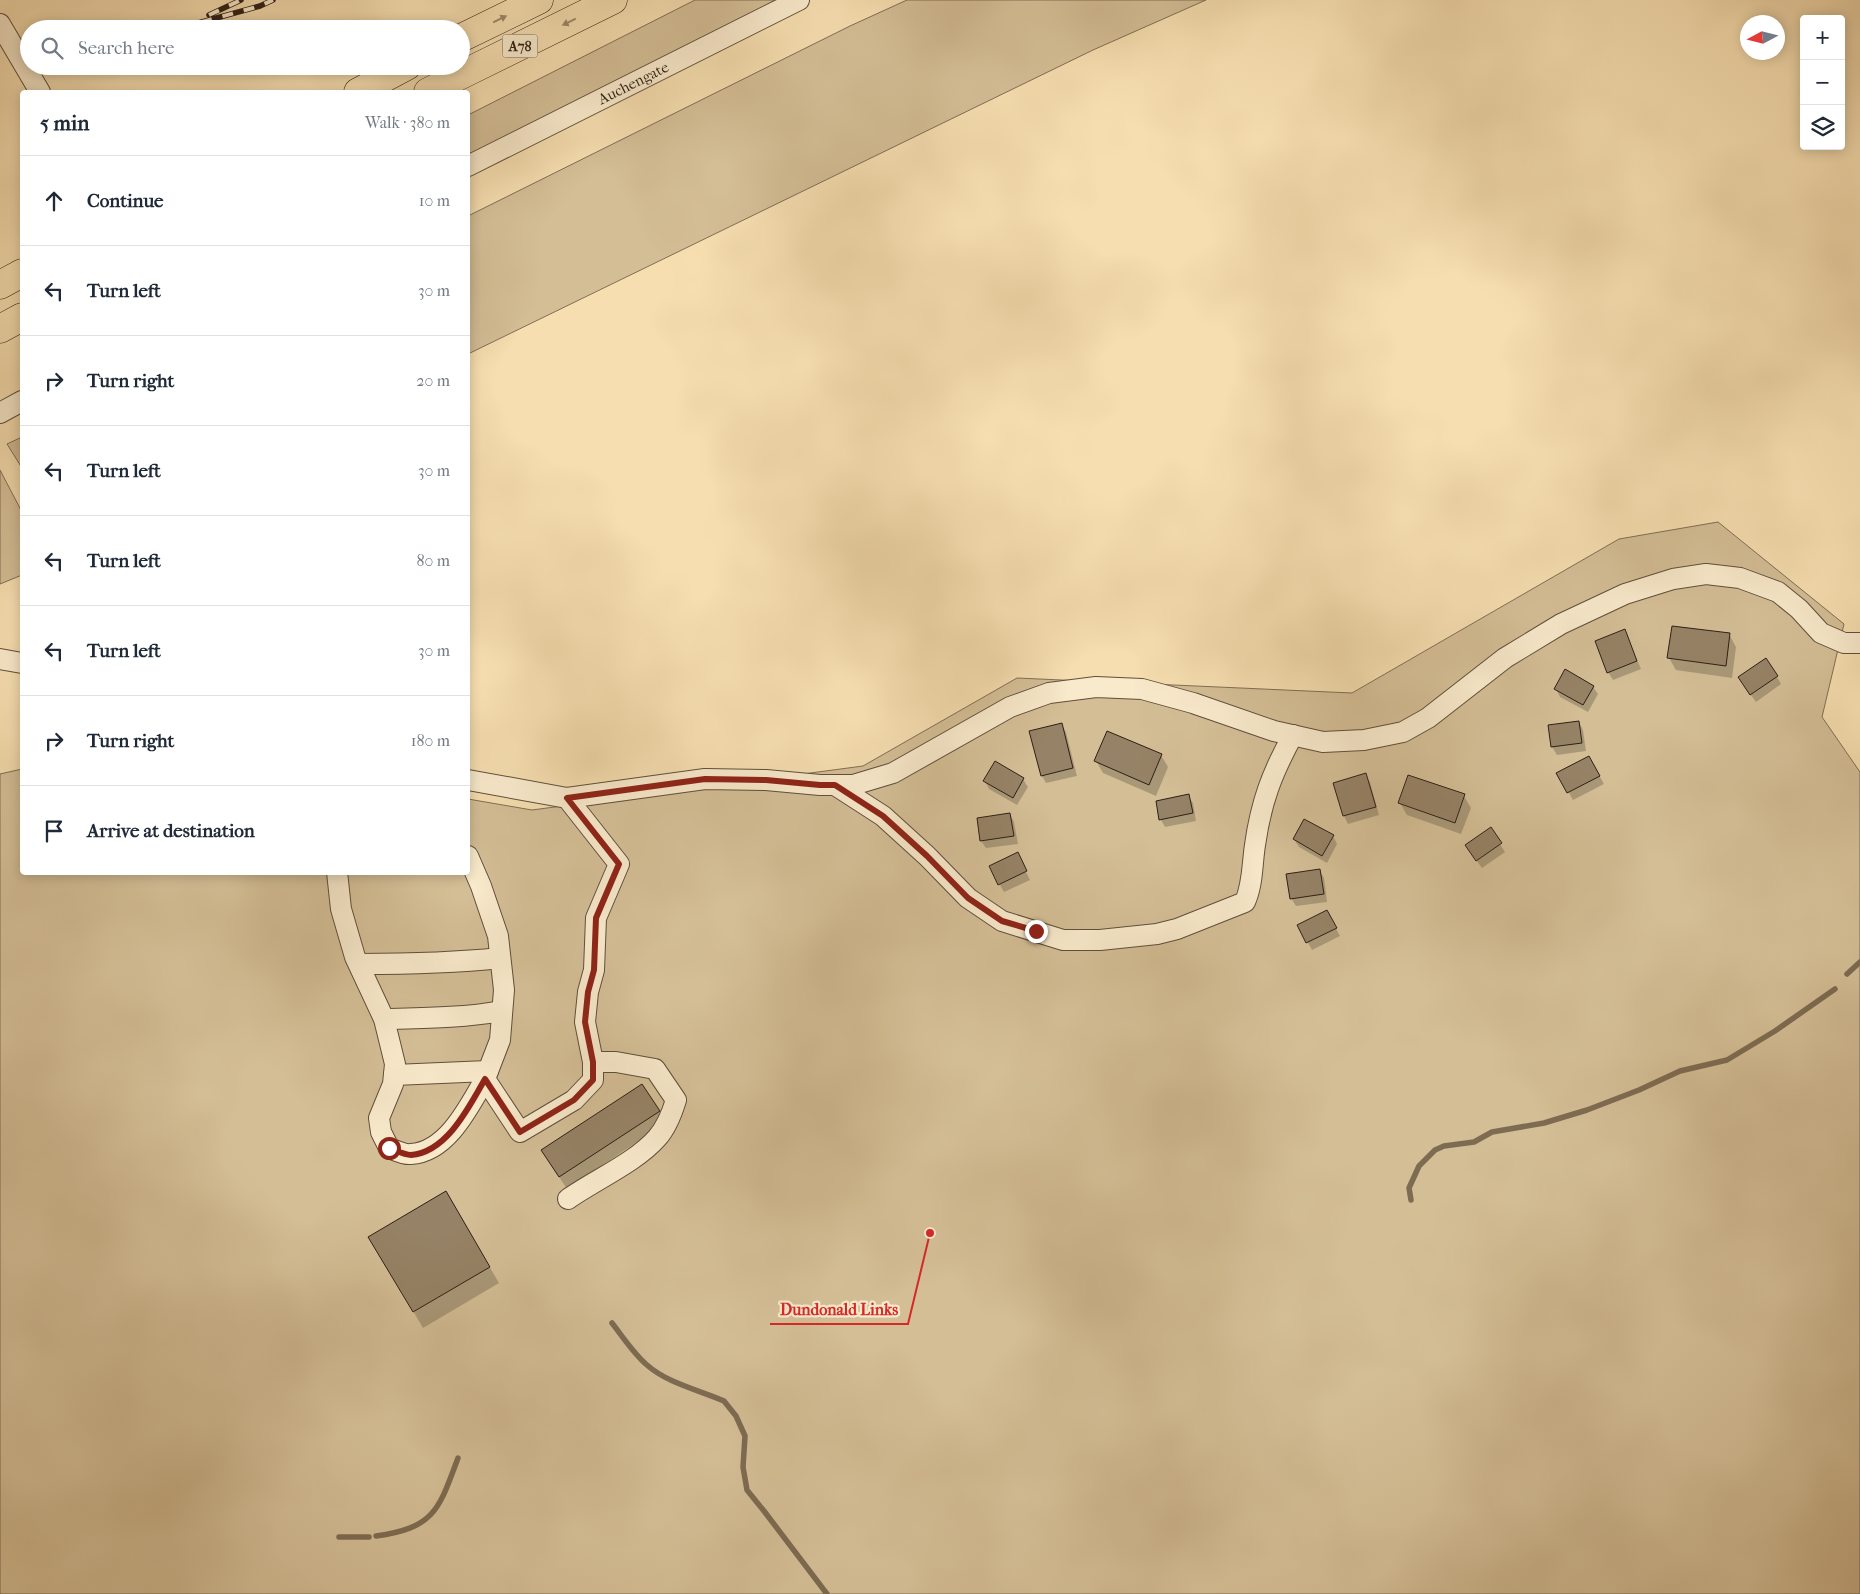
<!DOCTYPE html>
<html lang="en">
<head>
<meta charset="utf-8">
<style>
	body { margin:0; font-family:"IM FELL French Canon",serif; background:#f2f2f3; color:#1f2937 }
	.controls { position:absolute; right:15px; top:15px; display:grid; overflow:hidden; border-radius:5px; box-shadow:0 2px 12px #0003 }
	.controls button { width:45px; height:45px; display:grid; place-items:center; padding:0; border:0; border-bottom:1px solid #e0e1e3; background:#fff; color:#1f2937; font:25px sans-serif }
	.compass { position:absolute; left:1740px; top:15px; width:45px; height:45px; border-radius:50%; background:#fff; box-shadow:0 2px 12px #0003; rotate:263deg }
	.stop { position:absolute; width:15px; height:15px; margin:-11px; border:4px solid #8f2418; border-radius:50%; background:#fff }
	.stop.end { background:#8f2418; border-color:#fff; box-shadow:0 1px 5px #0008 }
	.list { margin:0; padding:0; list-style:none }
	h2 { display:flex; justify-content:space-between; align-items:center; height:65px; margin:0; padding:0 20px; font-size:21px }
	h2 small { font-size:16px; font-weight:400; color:#747a83 }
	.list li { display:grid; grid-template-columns:32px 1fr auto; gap:15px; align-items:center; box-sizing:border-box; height:90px; padding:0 20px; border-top:1px solid #e0e1e3 }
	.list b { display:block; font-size:19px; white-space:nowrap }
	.list em { font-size:16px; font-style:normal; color:#747a83 }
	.icon { flex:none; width:28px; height:28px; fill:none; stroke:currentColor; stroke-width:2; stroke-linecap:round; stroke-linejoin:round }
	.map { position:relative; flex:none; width:1860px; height:1594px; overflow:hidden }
	.search { position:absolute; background:#fff; box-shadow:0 2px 12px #0003; left:20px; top:20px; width:450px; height:55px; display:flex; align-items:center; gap:12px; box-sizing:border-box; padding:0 18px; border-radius:28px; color:#747a83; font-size:19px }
	.panel { position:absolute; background:#fff; box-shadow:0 2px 12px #0003; left:20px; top:90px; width:450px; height:785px; border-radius:5px }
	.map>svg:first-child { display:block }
	.green { fill:#d4be96; stroke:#806e56 }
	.shadow { fill:#0003 }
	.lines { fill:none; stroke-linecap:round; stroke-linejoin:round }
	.stream { stroke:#7d6b52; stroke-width:5.5 }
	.building { fill:#968266; stroke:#2d1f15 }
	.minor-casing { stroke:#5f4f3c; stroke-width:22 }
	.highway-casing { stroke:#2d1f15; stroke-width:29 }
	.minor { stroke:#f9eacc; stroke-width:20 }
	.highway { stroke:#f6deb0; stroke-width:28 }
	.rail-casing { stroke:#2d1f15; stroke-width:5.5 }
	.rail { stroke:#f9eacc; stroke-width:4; stroke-dasharray:11; stroke-linecap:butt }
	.oneway { fill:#9c886a }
	.route { stroke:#8f2418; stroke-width:6 }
	.labels { text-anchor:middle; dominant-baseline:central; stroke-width:4.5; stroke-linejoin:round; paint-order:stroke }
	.shield { fill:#f9eacc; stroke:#6a5c4c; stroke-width:1 }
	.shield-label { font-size:14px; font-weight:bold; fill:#2d1f15 }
	.street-label { font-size:15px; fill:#2d1f15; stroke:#f9eacc }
	.leader { fill:none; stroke:#d62828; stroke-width:2 }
	.callout-dot { fill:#d62828; stroke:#f9eacc; stroke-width:2 }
	.callout-label { font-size:16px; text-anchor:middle; font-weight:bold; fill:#d62828; stroke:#f9eacc; stroke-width:4.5; stroke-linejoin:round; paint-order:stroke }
</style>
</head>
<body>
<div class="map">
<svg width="1860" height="1594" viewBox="0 0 1860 1594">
	<rect width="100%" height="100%" fill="#f6deb0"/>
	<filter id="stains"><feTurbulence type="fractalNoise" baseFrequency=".004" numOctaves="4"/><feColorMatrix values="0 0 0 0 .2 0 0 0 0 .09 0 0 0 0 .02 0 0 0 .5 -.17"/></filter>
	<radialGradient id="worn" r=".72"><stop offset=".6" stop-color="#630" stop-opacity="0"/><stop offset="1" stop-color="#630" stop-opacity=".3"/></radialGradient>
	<path class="green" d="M695,0h83l-310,157v-42z
		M907,0h299l-113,50 -625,304v-138l382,-190z
		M22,437v31l-15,-24z
		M0,470l22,42v63l-22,9z
		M1718,522l126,102 -22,93 38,55v822h-1860v-820l22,-5v103h446v-73l64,11 331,-44 154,-88 335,15 267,-154z"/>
	<path class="shadow" d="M1625,631l16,38 -28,11 -5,-8z
		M1729,634l7,13 -4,31 -56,-8 -7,-12z
		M1777,677l4,7 -25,18 -12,-17z
		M1593,687l5,7 -10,18 -28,-15 -4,-8z
		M1579,722l4,8 3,21 -29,4 -5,-8 -3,-21z
		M1061,724l5,8 11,44 -31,7 -4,-7z
		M1161,755l7,12 -12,29 -53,-23 -7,-12z
		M1589,757l15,27 -31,16 -15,-27z
		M995,763l28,16 5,8 -11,18 -28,-16 -4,-8z
		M1365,775l5,7 9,33 -31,9 -4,-8 -10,-32z
		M1188,796l5,7 3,18 -31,6 -4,-7z
		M1464,796l7,12 -10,26 -54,-19 -7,-12z
		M1010,814l4,8 4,22 -32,4 -5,-7z
		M1490,829l15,23 -23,16 -11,-15z
		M1333,836l4,8 -10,19 -28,-16 -5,-8z
		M1021,862l9,18 -26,12 -14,-25z
		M1320,871l4,7 3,24 -31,4 -5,-8z
		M1331,919l9,17 -28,14 -13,-24z
		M659,1111l6,12 -98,66 -17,-26z
		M446,1193l53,90 -76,45 -53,-91z"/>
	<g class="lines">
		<path class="stream" d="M1847,974l13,-12
			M1411,1200l-2,-12 10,-22 16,-16 9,-4 30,-4 18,-10 52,-9 43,-13 52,-20 41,-19 47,-11 48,-29 60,-42
			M612,1323c11,14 21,30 35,42 20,18 52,25 77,36l12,15 9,20 -2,31 4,23 17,21 63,83
			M376,1536c59,-8 63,-27 82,-78
			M339,1537h30"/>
	</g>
	<path class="building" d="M1672,626l58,7 -4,33 -59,-8z
		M1625,629l12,32 -30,12 -12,-32z
		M1766,658l12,18 -28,19 -12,-18z
		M1565,669l29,17 -11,19 -29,-16z
		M1579,721l3,22 -31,4 -3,-22z
		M1062,723l11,45 -32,8 -12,-45z
		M1107,731l55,23 -13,31 -55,-24z
		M1589,756l11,20 -33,17 -11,-20z
		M995,761l29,17 -11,20 -30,-17z
		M1366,773l10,34 -33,9 -10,-33z
		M1408,775l57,19 -10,29 -57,-20z
		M1189,794l4,19 -34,7 -3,-19z
		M1010,813l4,23 -34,5 -3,-23z
		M1304,819l30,16 -12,21 -29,-17z
		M1491,827l11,16 -26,18 -11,-16z
		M1018,852l9,19 -29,14 -9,-19z
		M1320,869l4,25 -34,5 -4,-25z
		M1327,910l10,18 -31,15 -9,-18z
		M642,1084l18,27 -101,66 -18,-27z
		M446,1191l44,76 -77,45 -45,-75z"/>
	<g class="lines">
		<defs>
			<g id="minor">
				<path d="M0,24l40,68"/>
				<path id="s1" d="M468,166l331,-166"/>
				<path d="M0,413l22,-12"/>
				<path d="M0,659l22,4"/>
				<path d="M468,780l99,18 52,66 -23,54 -2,52 -6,22 -3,30 8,40v18l-19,20 -54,32 -35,-53 15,-39 4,-50 -6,-54 -17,-50 -13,-30"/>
				<path d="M835,785l48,31 44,40 41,42 34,23 61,19h37l57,-6 20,-5 68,-27c8,-18 7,-38 10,-57 6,-43 17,-72 38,-110"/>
				<path d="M567,798l138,-19 61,1 54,5h33l40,-12 117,-66 39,-14 47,-6 46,2 51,14 81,28 49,11 41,-2 39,-8 25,-14 77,-60 56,-34 64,-30 48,-15 33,-5 34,4 38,14 21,17 22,24 23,10h16"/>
				<path d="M337,872l4,37 14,48 29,62 11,45 -2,20 -14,34 2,14 8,16c6,2 15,7 22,6 36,-2 58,-47 74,-75"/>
				<path d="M359,964c47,0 94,-1 141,-6"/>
				<path d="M384,1019c40,-1 79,-1 118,-8"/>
				<path d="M394,1075l94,-4"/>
				<path d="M568,1199c27,-19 68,-37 89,-61 10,-11 15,-25 19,-38l-21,-31 -39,-7h-23"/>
			</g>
			<path id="highway" d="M461,38l78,-38
				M358,92l49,-26
				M428,92l27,-14 158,-78
				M0,285l22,-12
				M0,329l22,-12"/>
		</defs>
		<use href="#minor" class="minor-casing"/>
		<use href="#highway" class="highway-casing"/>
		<use href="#minor" class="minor"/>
		<use href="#highway" class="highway"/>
		<defs>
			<path id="rail" d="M209,15l32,-15
				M180,28l80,-22 13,-6
				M90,69l6,-3"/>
		</defs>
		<use href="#rail" class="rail-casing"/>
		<use href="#rail" class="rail"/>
	</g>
	<defs><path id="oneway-solid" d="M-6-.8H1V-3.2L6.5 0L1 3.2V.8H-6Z" transform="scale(1.25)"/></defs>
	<g class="oneway">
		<use href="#oneway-solid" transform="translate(500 19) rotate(-26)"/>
		<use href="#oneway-solid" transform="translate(569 22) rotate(154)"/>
	</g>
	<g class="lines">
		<path class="route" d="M389,1148c6,2 15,7 22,7 36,-3 58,-48 74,-76l35,53 54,-32 19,-20v-18l-8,-40 3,-30 6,-22 2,-52 23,-54 -52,-66 138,-19 61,1 54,5h15l48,31 44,40 41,42 34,23 34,10"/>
	</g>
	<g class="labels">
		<rect class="shield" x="502.5" y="34.5" width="35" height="23" rx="4"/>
		<g class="shield-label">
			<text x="520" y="46">A78</text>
		</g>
		<g class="street-label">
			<text stroke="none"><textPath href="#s1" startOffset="185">Auchengate</textPath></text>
		</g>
	</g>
	<path class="leader" d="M930 1233L908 1324H770"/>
	<circle class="callout-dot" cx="930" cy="1233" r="5"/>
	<g class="callout-label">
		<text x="839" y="1315">Dundonald Links</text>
	</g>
	<rect width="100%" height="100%" filter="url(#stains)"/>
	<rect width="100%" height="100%" fill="url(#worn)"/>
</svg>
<div class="controls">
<button>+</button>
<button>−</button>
<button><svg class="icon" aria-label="layers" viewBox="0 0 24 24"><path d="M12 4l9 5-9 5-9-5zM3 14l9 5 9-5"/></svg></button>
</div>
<svg class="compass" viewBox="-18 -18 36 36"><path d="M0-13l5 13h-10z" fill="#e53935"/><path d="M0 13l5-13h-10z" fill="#747a83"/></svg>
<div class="stop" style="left:389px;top:1148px"></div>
<div class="stop end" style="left:1036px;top:931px"></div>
<div class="search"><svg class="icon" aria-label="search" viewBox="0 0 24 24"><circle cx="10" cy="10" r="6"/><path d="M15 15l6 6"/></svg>Search here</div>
<section class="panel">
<h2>5 min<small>Walk · 380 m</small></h2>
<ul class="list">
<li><svg class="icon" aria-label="ahead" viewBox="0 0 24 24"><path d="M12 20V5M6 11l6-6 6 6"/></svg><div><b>Continue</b></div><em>10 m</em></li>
<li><svg class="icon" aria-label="left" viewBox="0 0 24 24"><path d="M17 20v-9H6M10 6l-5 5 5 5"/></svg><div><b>Turn left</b></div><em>30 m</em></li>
<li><svg class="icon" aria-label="right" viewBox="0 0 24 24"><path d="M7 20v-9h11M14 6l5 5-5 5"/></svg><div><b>Turn right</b></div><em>20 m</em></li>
<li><svg class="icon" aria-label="left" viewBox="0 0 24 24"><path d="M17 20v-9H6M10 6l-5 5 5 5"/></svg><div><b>Turn left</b></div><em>30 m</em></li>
<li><svg class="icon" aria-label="left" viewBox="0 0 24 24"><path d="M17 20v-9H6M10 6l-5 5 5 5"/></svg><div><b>Turn left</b></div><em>80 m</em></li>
<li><svg class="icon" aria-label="left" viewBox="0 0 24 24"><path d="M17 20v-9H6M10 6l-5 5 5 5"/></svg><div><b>Turn left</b></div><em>30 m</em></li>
<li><svg class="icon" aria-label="right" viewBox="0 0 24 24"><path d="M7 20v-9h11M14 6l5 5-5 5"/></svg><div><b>Turn right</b></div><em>180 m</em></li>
<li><svg class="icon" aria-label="arrive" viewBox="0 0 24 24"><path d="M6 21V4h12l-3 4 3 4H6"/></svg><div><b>Arrive at destination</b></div></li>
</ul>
</section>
</div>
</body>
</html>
